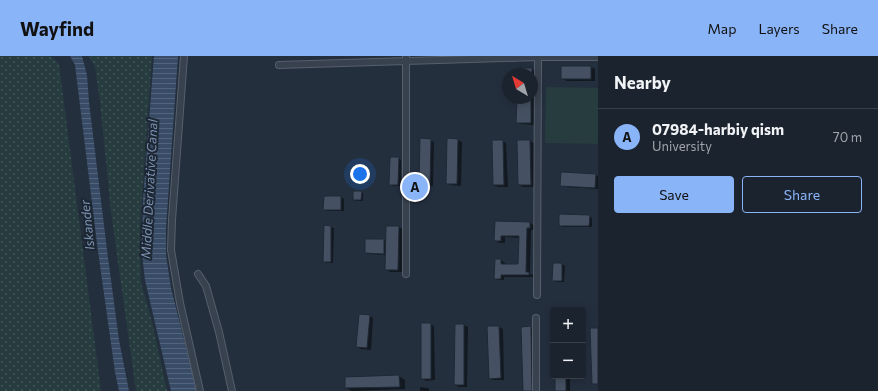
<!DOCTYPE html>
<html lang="en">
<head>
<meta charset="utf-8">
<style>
	body { margin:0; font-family:Commissioner,sans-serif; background:#282f3a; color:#f1f3f6 }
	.controls { position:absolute; right:12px; bottom:12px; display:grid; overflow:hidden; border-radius:4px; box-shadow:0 2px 10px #0003 }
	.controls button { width:36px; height:36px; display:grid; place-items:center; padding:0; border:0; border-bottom:1px solid #39404a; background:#1b232e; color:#f1f3f6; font:20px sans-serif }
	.compass { position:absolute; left:502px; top:12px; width:36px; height:36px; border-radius:50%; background:#1b232e; box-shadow:0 2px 10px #0003; rotate:322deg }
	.you { position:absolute; left:360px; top:118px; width:14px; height:14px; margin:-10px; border:3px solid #fff; border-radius:50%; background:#1a73e8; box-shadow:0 0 0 6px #1a73e833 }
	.badge { display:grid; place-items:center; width:26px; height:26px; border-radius:50%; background:#8ab4f8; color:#111; font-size:13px; font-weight:700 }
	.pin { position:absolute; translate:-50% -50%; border:2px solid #fff; box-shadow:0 1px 4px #0006 }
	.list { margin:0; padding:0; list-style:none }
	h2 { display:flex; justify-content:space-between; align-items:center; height:52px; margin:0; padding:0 16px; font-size:17px }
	h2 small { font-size:13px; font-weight:400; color:#a0a4aa }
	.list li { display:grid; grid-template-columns:26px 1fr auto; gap:12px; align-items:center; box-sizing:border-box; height:56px; padding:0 16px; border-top:1px solid #39404a }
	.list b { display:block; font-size:15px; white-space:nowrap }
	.list p { margin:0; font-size:13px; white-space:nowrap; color:#a0a4aa }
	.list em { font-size:13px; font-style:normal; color:#a0a4aa }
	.actions { display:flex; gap:8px; padding:12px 16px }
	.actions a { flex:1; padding:9px 0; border:1px solid #8ab4f8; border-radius:4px; text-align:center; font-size:14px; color:#8ab4f8 }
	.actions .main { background:#8ab4f8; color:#111 }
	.map { position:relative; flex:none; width:598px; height:335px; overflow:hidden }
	header { display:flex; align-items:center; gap:24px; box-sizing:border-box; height:56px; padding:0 20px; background:#8ab4f8; color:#111 }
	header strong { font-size:19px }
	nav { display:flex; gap:22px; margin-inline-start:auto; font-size:14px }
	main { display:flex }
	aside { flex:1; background:#1b232e }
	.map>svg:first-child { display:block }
	.grass { fill:url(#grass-dots) }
	.park { fill:#263c3f }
	.water { fill:url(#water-rules) }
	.shadow { fill:#0007 }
	.building { fill:#455162; stroke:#1f2835 }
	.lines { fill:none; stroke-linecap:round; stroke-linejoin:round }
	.minor-casing { stroke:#565f6c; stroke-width:8 }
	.minor { stroke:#38414e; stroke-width:6 }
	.labels { text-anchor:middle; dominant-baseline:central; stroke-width:4; stroke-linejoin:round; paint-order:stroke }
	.water-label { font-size:13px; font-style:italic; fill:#7c92b1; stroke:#1d2633 }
</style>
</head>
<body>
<header>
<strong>Wayfind</strong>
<nav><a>Map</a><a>Layers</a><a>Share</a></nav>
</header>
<main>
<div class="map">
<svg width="598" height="335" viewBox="0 0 598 335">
	<defs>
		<pattern id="grass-dots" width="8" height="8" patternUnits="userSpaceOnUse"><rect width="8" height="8" fill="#263c3f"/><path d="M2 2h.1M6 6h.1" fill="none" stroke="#435659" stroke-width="1.8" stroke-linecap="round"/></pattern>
		<pattern id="water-rules" width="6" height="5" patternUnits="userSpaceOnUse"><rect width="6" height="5" fill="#394c67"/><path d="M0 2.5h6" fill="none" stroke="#53647b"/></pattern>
	</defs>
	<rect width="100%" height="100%" fill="#242f3e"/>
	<path class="grass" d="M0,0h51l8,8 42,327h-101z
		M89,0h63l-11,157 -1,37 1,33 11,39 15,69h-31l-25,-179 -11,-110 -5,-35z"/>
	<path class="park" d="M546,31l52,1v56l-53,-1z"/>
	<path class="water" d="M70,0h12l5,19 2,27 18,148 12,90 10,51h-10l-4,-19 -17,-121 -23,-186z
		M154,0h24l-12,172v27l5,33 26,103h-26l-26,-111 -2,-17 -1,-18 1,-45z"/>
	<path class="shadow" d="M562,11h29l4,2v12h-29l-4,-3z
		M532,13l4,3 -2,53 -13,-1 -4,-2 1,-24h14v-24h-14z
		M430,84l4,2 -1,44 -9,-1 -4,-2z
		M458,84l4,2 -1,44 -10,-1 -4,-2z
		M502,85l4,2 2,44h-10l-4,-2z
		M530,85l4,2 1,44h-12l-4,-2z
		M399,102l2,2v26h-8l-3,-2z
		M595,119l3,1v13l-33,-2 -4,-2z
		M361,136l2,1v8h-7l-2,-1z
		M325,141h16l3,2v12h-17l-3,-2z
		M589,160l3,2v9h-29l-3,-2z
		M496,166l34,1 4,2v5h-3l-1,44 3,1v2h-29v3h-5l-4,-2 6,-18 4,3v2h14l1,-27 -15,-1v6h-6l-3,-2z
		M325,170l6,1 3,1 -1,35h-6l-3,-2z
		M399,171l4,2 -1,43h-12l-4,-3 1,-14 -19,-1 -2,-1v-13h18l3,2z
		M554,208h8l3,2 -1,16h-8l-3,-2z
		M369,260l4,2 -2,32 -10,-1 -4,-2z
		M430,268l4,2 1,54 -9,1 -4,-3z
		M456,269h8l4,2 -1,60h-8l-4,-2z
		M499,271l4,2 1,51h-11l-3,-2z
		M530,271l4,3 2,61h-12z
		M399,320l6,4v9l-53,2 -6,-3z
		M556,320h14v15h-14z
		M420,331l7,1h2v3h-9z"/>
	<path class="building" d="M561,10h30v13h-30z
		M518,12h14v6h-15z
		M517,42h14v25h-15z
		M420,82l11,1 -1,45h-11z
		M447,82l11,1 -1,45h-11z
		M492,84h11l1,45h-11z
		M517,84h13l1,45h-13z
		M390,101h9l-1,28h-9z
		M561,116l35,2 -1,14 -35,-2z
		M353,135h9l-1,9h-8z
		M324,140h17v14h-18z
		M559,158l31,1 -1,11h-30z
		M495,165l35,1v6h-3l-1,44h3v3h-28v4h-7l1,-20h6v5h17l1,-28h-18v5h-7z
		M324,169l7,1v36h-8z
		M386,170h13l-1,44h-13z
		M365,183h19v15l-19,-1z
		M553,207h9v18h-10z
		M359,258l11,1 -3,33 -11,-1z
		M421,267h10v56h-10z
		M455,268h9v61h-10z
		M487,270h12l2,52 -12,1z
		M531,270l1,65h-9l-2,-64z
		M590,272h8v56h-6z
		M399,319l1,12 -55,1v-11z
		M555,320h11v15h-11z"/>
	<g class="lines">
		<defs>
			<path id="minor" d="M184,0l-12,164 -1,30 9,53 20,88
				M279,9l259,-8h60
				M198,218l8,12 13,46 13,59
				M406,218v-218
				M537,239l1,-239
				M536,335v-73"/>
		</defs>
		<use href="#minor" class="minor-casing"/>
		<use href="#minor" class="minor"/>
	</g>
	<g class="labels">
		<g class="water-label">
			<text transform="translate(149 133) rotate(-87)">Middle Derivative Canal</text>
			<text transform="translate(87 169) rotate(-96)">Iskander</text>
		</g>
	</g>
</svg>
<div class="controls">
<button>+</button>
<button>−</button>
</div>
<svg class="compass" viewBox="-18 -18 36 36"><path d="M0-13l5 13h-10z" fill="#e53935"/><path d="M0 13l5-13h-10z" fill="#a0a4aa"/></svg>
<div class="you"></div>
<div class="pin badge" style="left:415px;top:131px">A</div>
</div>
<aside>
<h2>Nearby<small></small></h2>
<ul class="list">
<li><span class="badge">A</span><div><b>07984-harbiy qism</b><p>University</p></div><em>70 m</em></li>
</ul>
<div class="actions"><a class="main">Save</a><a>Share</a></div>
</aside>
</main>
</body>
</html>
